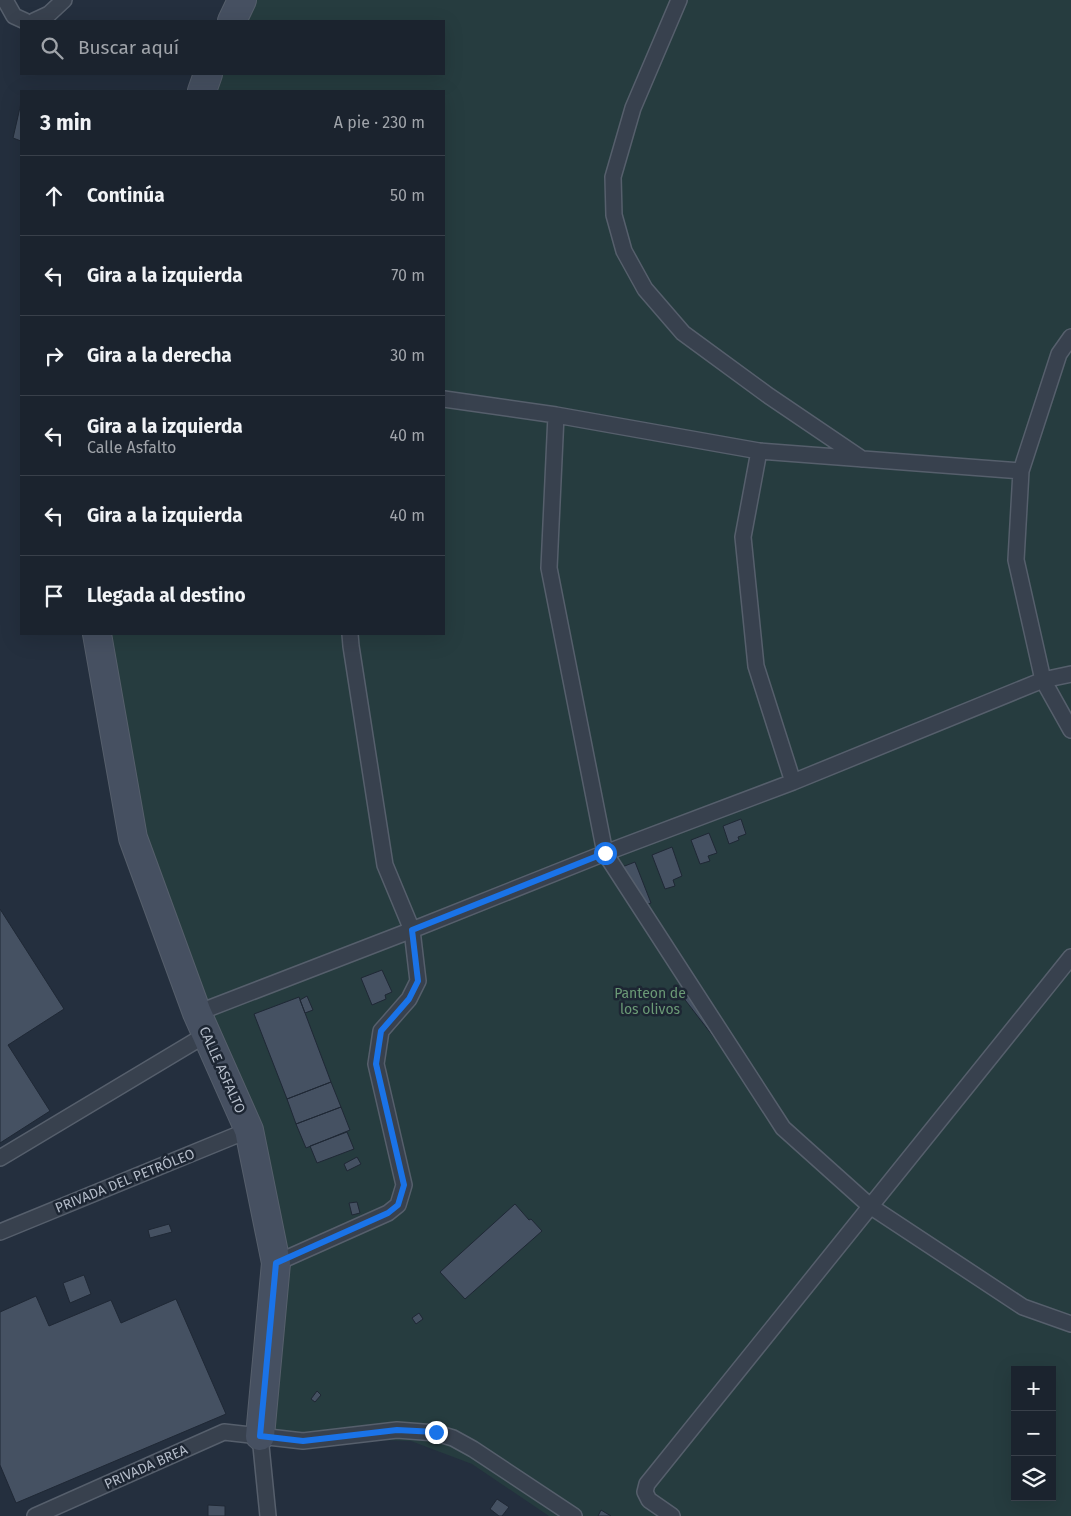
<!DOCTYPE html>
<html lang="es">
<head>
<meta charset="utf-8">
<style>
	body { margin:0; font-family:"Fira Sans",sans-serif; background:#282f3a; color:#f1f3f6 }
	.controls { position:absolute; right:15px; bottom:15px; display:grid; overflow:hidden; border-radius:0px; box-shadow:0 5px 20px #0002 }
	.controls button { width:45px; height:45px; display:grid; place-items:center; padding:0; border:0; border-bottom:1px solid #39404a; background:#1b232e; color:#f1f3f6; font:25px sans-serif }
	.stop { position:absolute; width:15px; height:15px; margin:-11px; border:4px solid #1a73e8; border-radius:50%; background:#fff }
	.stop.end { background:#1a73e8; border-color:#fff; box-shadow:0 1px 5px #0008 }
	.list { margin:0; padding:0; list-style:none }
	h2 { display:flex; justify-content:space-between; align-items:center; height:65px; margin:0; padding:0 20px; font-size:21px }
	h2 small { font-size:16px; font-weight:400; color:#a0a4aa }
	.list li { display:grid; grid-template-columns:32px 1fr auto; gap:15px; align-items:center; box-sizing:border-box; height:80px; padding:0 20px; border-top:1px solid #39404a }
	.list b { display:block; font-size:19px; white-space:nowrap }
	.list p { margin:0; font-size:16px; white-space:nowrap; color:#a0a4aa }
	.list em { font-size:16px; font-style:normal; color:#a0a4aa }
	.icon { flex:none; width:28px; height:28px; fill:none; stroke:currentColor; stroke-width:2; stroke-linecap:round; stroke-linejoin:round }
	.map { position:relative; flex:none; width:1071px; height:1516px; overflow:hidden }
	.search { position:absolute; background:#1b232e; box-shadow:0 5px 20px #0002; left:20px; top:20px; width:425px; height:55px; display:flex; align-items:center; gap:12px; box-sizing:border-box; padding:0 18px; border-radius:0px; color:#a0a4aa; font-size:19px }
	.panel { position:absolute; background:#1b232e; box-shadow:0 5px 20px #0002; left:20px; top:90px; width:425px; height:545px; border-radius:0px }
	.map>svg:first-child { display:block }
	.green { fill:#263c3f; fill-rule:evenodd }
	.building { fill:#455162; stroke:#1f2835 }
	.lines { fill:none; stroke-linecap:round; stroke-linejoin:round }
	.lane-casing { stroke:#565f6c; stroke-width:18 }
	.secondary-casing { stroke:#565f6c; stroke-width:30 }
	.lane { stroke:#38414e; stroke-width:15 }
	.secondary { stroke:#465061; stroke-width:28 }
	.route { stroke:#1a73e8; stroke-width:6 }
	.labels { text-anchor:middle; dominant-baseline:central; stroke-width:5; stroke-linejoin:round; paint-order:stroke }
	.park-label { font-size:14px; fill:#6b9a76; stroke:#1d2633 }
	.street-label { font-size:14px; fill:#b4bcc9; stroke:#1d2633 }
</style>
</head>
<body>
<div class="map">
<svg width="1071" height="1516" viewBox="0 0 1071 1516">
	<rect width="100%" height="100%" fill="#242f3e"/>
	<path class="green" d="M242,0h829v1516h-522l-77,-52 -61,-23 -151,-5 16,-173 -27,-133 -116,-292 -36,-204h347v-543h-242l6,-17h236v-53h-212zM1015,1370h37v127h-37z"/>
	<path class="building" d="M21,103v38l-8,-3z
		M741,819l5,15 -8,3 1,3 -10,4 -6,-18z
		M709,833l8,20 -9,3 2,5 -10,3 -9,-24z
		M672,847l10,29 -9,4 2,6 -10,3 -13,-34z
		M635,862l16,41 -9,3 2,4 -9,4 -18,-45z
		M0,909l64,100 -56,36 42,66 -50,32z
		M382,970l10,22 -7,3 1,4 -14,6 -11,-27z
		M687,985l37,49 -8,6 -37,-48z
		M307,996l6,14 -8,3 -5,-13z
		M299,997l32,85 -44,17 -33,-85z
		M331,1082l10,25 -45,17 -9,-25z
		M341,1107l9,23 -44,18 -10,-24z
		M347,1132l7,17 -37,14 -7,-17z
		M357,1157l4,7 -14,7 -3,-7z
		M357,1202l3,11 -8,2 -3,-12z
		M515,1204l14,16 2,-1 11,12 -77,68 -25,-27z
		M169,1224l3,8 -22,6 -2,-8z
		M84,1275l7,19 -21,9 -7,-20z
		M36,1296l13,30 62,-26 10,23 55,-24 50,115 -210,89 -16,-38v-153z
		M419,1313l4,6 -7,5 -4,-6z
		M317,1391l4,4 -6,7 -4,-3z
		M497,1499l12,8 -7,9h-3l-9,-7z
		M208,1505l17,1v10h-17z
		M601,1510l10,6h-13z"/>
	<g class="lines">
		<defs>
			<path id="lane" d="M5,0l9,16 11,5
				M679,0l-46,108 -20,69 1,38 10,36 21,38 38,44 86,63 93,63
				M34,21l15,-7 15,-14
				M1071,337l-12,17 -38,117 -5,89 27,120 28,50
				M444,399l112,16 203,36 262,20
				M556,415l-7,153 56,285 178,275 87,78 153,101 48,17
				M759,451l-16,86 13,129 37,116
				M197,1013l215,-83 193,-77 188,-71 250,-102 28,-6
				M0,1158l207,-124
				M0,1232l249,-102
				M276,1263l112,-50 10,-8 6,-20 -28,-121 5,-33 28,-32 9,-18 -6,-51 -27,-65 -34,-219 -1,-12
				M260,1436l8,80
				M35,1516l189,-84 79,9 94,-11 39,3 17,5 20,11 101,67
				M672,1516l-23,-16 -4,-8 2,-8 424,-527"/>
			<path id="secondary" d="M232,21l10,-21
				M202,91l6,-17
				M97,634l36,204 64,175 52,117 27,133 -16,173"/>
		</defs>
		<use href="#lane" class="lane-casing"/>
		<use href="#secondary" class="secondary-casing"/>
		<use href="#lane" class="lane"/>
		<use href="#secondary" class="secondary"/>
	</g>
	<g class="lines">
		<path class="route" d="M436,1432l-39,-2 -94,11 -43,-5 16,-173 112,-50 10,-8 6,-20 -28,-121 5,-33 28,-32 9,-18 -6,-51 193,-77"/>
	</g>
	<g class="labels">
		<g class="park-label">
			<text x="650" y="993">Panteon de<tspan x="650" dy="16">los olivos</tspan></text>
		</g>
		<g class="street-label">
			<text transform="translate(222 1070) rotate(66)">CALLE ASFALTO</text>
			<text transform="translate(125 1181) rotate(-22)">PRIVADA DEL PETRÓLEO</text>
			<text transform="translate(146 1467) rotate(-24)">PRIVADA BREA</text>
		</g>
	</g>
</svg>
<div class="controls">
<button>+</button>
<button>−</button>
<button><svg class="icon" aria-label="layers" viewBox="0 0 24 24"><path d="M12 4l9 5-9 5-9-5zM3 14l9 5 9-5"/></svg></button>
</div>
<div class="stop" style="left:605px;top:853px"></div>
<div class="stop end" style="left:436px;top:1432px"></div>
<div class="search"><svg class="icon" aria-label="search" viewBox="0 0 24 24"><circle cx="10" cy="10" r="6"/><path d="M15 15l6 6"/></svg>Buscar aquí</div>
<section class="panel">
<h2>3 min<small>A pie · 230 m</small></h2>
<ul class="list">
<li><svg class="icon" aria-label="ahead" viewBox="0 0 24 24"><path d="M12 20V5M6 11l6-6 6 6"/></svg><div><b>Continúa</b></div><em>50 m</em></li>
<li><svg class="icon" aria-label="left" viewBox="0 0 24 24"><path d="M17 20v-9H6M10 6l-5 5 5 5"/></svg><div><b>Gira a la izquierda</b></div><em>70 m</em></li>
<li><svg class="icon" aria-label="right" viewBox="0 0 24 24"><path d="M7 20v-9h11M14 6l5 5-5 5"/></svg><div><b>Gira a la derecha</b></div><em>30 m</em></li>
<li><svg class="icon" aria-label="left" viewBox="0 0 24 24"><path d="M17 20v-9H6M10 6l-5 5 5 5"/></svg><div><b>Gira a la izquierda</b><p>Calle Asfalto</p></div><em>40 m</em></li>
<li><svg class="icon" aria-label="left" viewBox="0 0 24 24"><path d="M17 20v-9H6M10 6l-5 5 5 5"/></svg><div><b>Gira a la izquierda</b></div><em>40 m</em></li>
<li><svg class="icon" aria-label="arrive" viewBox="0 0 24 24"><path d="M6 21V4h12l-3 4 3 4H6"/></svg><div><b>Llegada al destino</b></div></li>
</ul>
</section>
</div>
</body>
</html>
